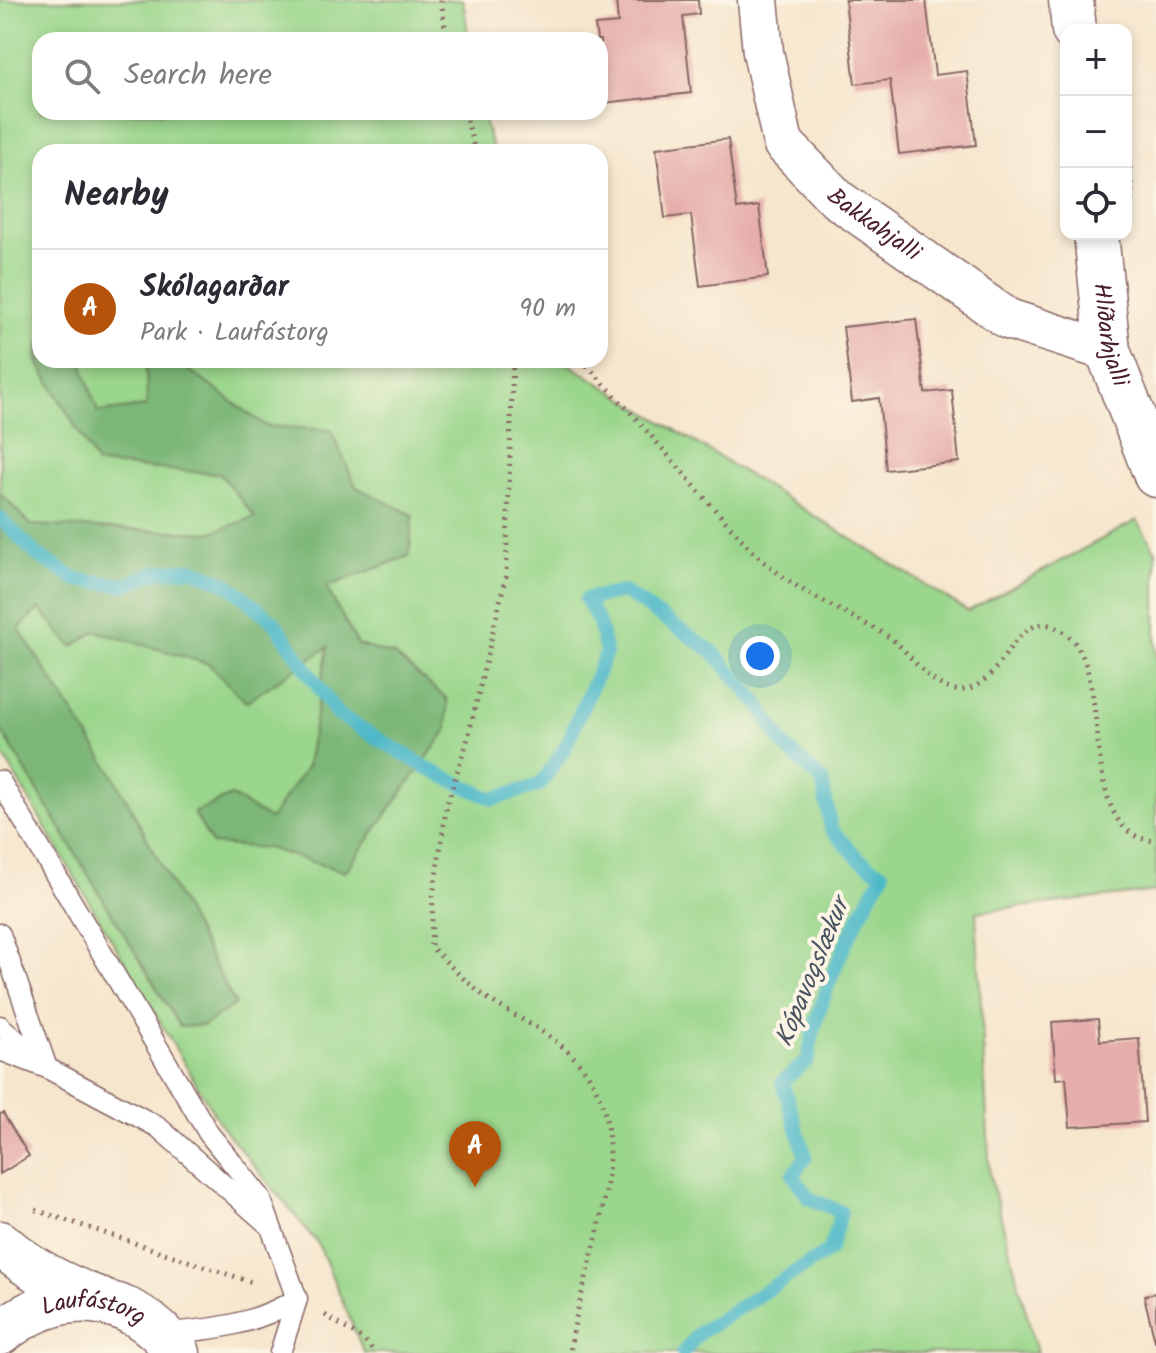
<!DOCTYPE html>
<html lang="en">
<head>
<meta charset="utf-8">
<style>
	body { margin:0; font-family:Kalam,sans-serif; background:#f2f2f3; color:#2b2b33 }
	.controls { position:absolute; right:24px; top:24px; display:grid; overflow:hidden; border-radius:16px; box-shadow:0 4px 12px #0003 }
	.controls button { width:72px; height:72px; display:grid; place-items:center; padding:0; border:0; border-bottom:2px solid #e1e1e2; background:#fff; color:#2b2b33; font:40px sans-serif }
	.you { position:absolute; left:760px; top:656px; width:28px; height:28px; margin:-20px; border:6px solid #fff; border-radius:50%; background:#1a73e8; box-shadow:0 0 0 12px #1a73e833 }
	.badge { display:grid; place-items:center; width:52px; height:52px; border-radius:50%; background:#b45309; color:#fff; font-size:26px; font-weight:700 }
	.pin { position:absolute; translate:-50% -66px; filter:drop-shadow(0 2px 4px #0008) }
	.pin::after { content:''; position:absolute; top:42px; width:28px; height:24px; background:inherit; clip-path:polygon(0 0,100% 0,50% 100%) }
	.list { margin:0; padding:0; list-style:none }
	h2 { display:flex; justify-content:space-between; align-items:center; height:104px; margin:0; padding:0 32px; font-size:34px }
	h2 small { font-size:26px; font-weight:400; color:#7c7c81 }
	.list li { display:grid; grid-template-columns:52px 1fr auto; gap:24px; align-items:center; box-sizing:border-box; height:120px; padding:0 32px; border-top:2px solid #e1e1e2 }
	.list b { display:block; font-size:30px; white-space:nowrap }
	.list p { margin:0; font-size:26px; white-space:nowrap; color:#7c7c81 }
	.list em { font-size:26px; font-style:normal; color:#7c7c81 }
	.icon { flex:none; width:44px; height:44px; fill:none; stroke:currentColor; stroke-width:2; stroke-linecap:round; stroke-linejoin:round }
	.map { position:relative; flex:none; width:1156px; height:1353px; overflow:hidden }
	.search { position:absolute; background:#fff; box-shadow:0 4px 12px #0003; left:32px; top:32px; width:576px; height:88px; display:flex; align-items:center; gap:20px; box-sizing:border-box; padding:0 28px; border-radius:24px; color:#7c7c81; font-size:30px }
	.panel { position:absolute; background:#fff; box-shadow:0 4px 12px #0003; left:32px; top:144px; width:576px; height:224px; border-radius:24px }
	.map>svg:first-child { display:block }
	.green { fill:#9ad68b; stroke:#727a5b; stroke-width:2 }
	.forest { fill:#7bb777; stroke:#626b51; stroke-width:2 }
	.lines { fill:none; stroke-linecap:round; stroke-linejoin:round }
	.stream { stroke:#4cb8c8; stroke-width:14 }
	.building { fill:#e6aeab }
	.service-casing { stroke:#866564; stroke-width:23 }
	.minor-casing { stroke:#866564; stroke-width:43 }
	.tertiary-casing { stroke:#866564; stroke-width:47 }
	.path { stroke:#866564; stroke-width:5; stroke-dasharray:2 6; stroke-linecap:butt }
	.service { stroke:#fff; stroke-width:20 }
	.minor { stroke:#fff; stroke-width:40 }
	.tertiary { stroke:#fff; stroke-width:44 }
	.labels { text-anchor:middle; dominant-baseline:central; stroke-width:8; stroke-linejoin:round; paint-order:stroke }
	.street-label { font-size:24px; fill:#4a1f2b; stroke:#fcf5e5 }
	.water-label { font-size:26px; font-style:italic; fill:#4b5562; stroke:#fcf5e5 }
</style>
</head>
<body>
<div class="map">
<svg width="1156" height="1353" viewBox="0 0 1156 1353">
	<rect width="100%" height="100%" fill="#fcf5e5"/>
	<filter id="ink" filterUnits="userSpaceOnUse"><feTurbulence type="fractalNoise" baseFrequency=".0125" numOctaves="2"/><feDisplacementMap in="SourceGraphic" scale="16" xChannelSelector="R" yChannelSelector="G"/><feConvolveMatrix kernelMatrix="1 2 1 2 8 2 1 2 1" color-interpolation-filters="sRGB"/></filter>
	<filter id="wash" filterUnits="userSpaceOnUse"><feTurbulence type="fractalNoise" baseFrequency=".006" numOctaves="4" result="noise"/><feDisplacementMap in="SourceGraphic" scale="32" xChannelSelector="R" yChannelSelector="G"/><feGaussianBlur stdDeviation="1.8" result="paint"/><feColorMatrix in="noise" values="0 0 0 0 0 0 0 0 0 0 0 0 0 0 0 0 0 1.4 0 .05"/><feComposite in="paint" operator="in"/></filter>
	<g filter="url(#wash)">
		<rect width="100%" height="100%" fill="#f6e6cd"/>
		<path class="green" d="M0,0h463l6,40h-429v72h441l13,40h-454v208h522l406,251 169,-91 19,32v339l-180,21 14,264 47,177h-673l-45,-108 -99,-121 -220,-374z"/>
		<path class="forest" d="M40,339v21h41l17,52 49,-6 -1,-46h29l91,66 65,4 25,57 57,28 -4,41 -83,31 32,58 36,10 53,44v31l-102,142 -78,-24 -55,-4 -18,-31 37,-17 39,23 37,-53 21,-119 -82,55 -37,-38 -113,-33 -24,16 -33,-39 -20,21 95,147 121,228 -30,21 -25,2 -180,-299v-235l31,32 179,8 45,-16 -35,-43 -123,-10 -61,-105z"/>
		<g class="lines">
			<path class="stream" d="M0,518l37,37 40,25 48,5 32,-13 35,-3 36,15 47,39 62,91 95,57 61,28 47,-14 24,-35 42,-97 -7,-30 -13,-24 38,-7 88,59 45,51 27,44 38,34 9,49 28,30 24,15c-33,56 -66,122 -75,186l-26,22 24,75 -13,18 16,23 32,14 -11,38 -131,83 -16,20"/>
		</g>
		<g id="blocks">
			<path class="building" d="M616,0h82l1,14 -16,2 8,77 -87,10 -4,-63h-3l-2,-15 23,-2z
				M845,0h81l9,75 32,-4 9,74 -77,9 -9,-74 -35,4z
				M728,139l9,70 22,-3 9,71 -68,9 -9,-71 -26,3 -9,-70z
				M916,319l9,74 27,-3 7,72 -73,8 -7,-72 -27,4 -9,-75z
				M1098,1019l2,22 39,-3 6,84 -75,5 -4,-49 -10,1 -4,-57z
				M3,1113l26,43 -29,18v-60z
				M1156,1293v48h-1l-11,-45z"/>
		</g>
	</g>
	<g filter="url(#ink)">
		<use href="#blocks" fill-opacity="0" stroke="#866564" stroke-width="2"/>
		<g class="lines">
			<defs>
				<path id="service" d="M0,781l209,353 51,63 37,102 -17,54
					M0,934l47,134
					M0,1026l36,32
					M0,1050l47,18 111,59 112,99
					M164,1333c49,-3 89,-8 133,-34"/>
				<g id="minor">
					<path id="s1" d="M758,0l5,52 20,91 54,56 171,120 100,32"/>
				</g>
				<g id="tertiary">
					<path d="M1071,0l3,30"/>
					<path id="s2" d="M1096,234l12,117 48,124"/>
					<path d="M0,1243c29,26 61,42 98,56"/>
					<path id="s3" d="M0,1333c61,-48 130,-44 178,20"/>
				</g>
			</defs>
			<use href="#service" class="service-casing"/>
			<use href="#minor" class="minor-casing"/>
			<use href="#tertiary" class="tertiary-casing"/>
			<path class="path" d="M441,0l6,40
				M465,112l10,40
				M1126,119l7,87
				M513,360l-7,216 -39,166 -20,62 -14,92 -2,51c19,18 38,39 59,53 22,15 47,26 68,43 101,79 23,211 12,310
				M581,360c46,46 87,96 130,145 20,22 40,47 63,65 34,27 73,42 110,64 23,13 36,41 59,52 60,28 67,-94 122,-53 54,39 6,203 91,208
				M36,1210l215,72
				M325,1315l39,25 11,13"/>
			<use href="#service" class="service"/>
			<use href="#minor" class="minor"/>
			<use href="#tertiary" class="tertiary"/>
		</g>
	</g>
	<g class="labels">
		<g class="street-label">
			<text stroke="none"><textPath href="#s1" startOffset="268">Bakkahjalli</textPath></text>
			<text stroke="none"><textPath href="#s2" startOffset="102">Hlíðarhjalli</textPath></text>
			<text stroke="none"><textPath href="#s3" startOffset="102">Laufástorg</textPath></text>
		</g>
		<g class="water-label">
			<text transform="translate(813 973) rotate(-68)">Kópavogslækur</text>
		</g>
	</g>
</svg>
<div class="controls">
<button>+</button>
<button>−</button>
<button><svg class="icon" aria-label="locate" viewBox="0 0 24 24"><circle cx="12" cy="12" r="6"/><path d="M12 2v4M12 18v4M2 12h4M18 12h4"/></svg></button>
</div>
<div class="you"></div>
<div class="pin badge" style="left:475px;top:1187px">A</div>
<div class="search"><svg class="icon" aria-label="search" viewBox="0 0 24 24"><circle cx="10" cy="10" r="6"/><path d="M15 15l6 6"/></svg>Search here</div>
<section class="panel">
<h2>Nearby<small></small></h2>
<ul class="list">
<li><span class="badge">A</span><div><b>Skólagarðar</b><p>Park · Laufástorg</p></div><em>90 m</em></li>
</ul>
</section>
</div>
</body>
</html>
